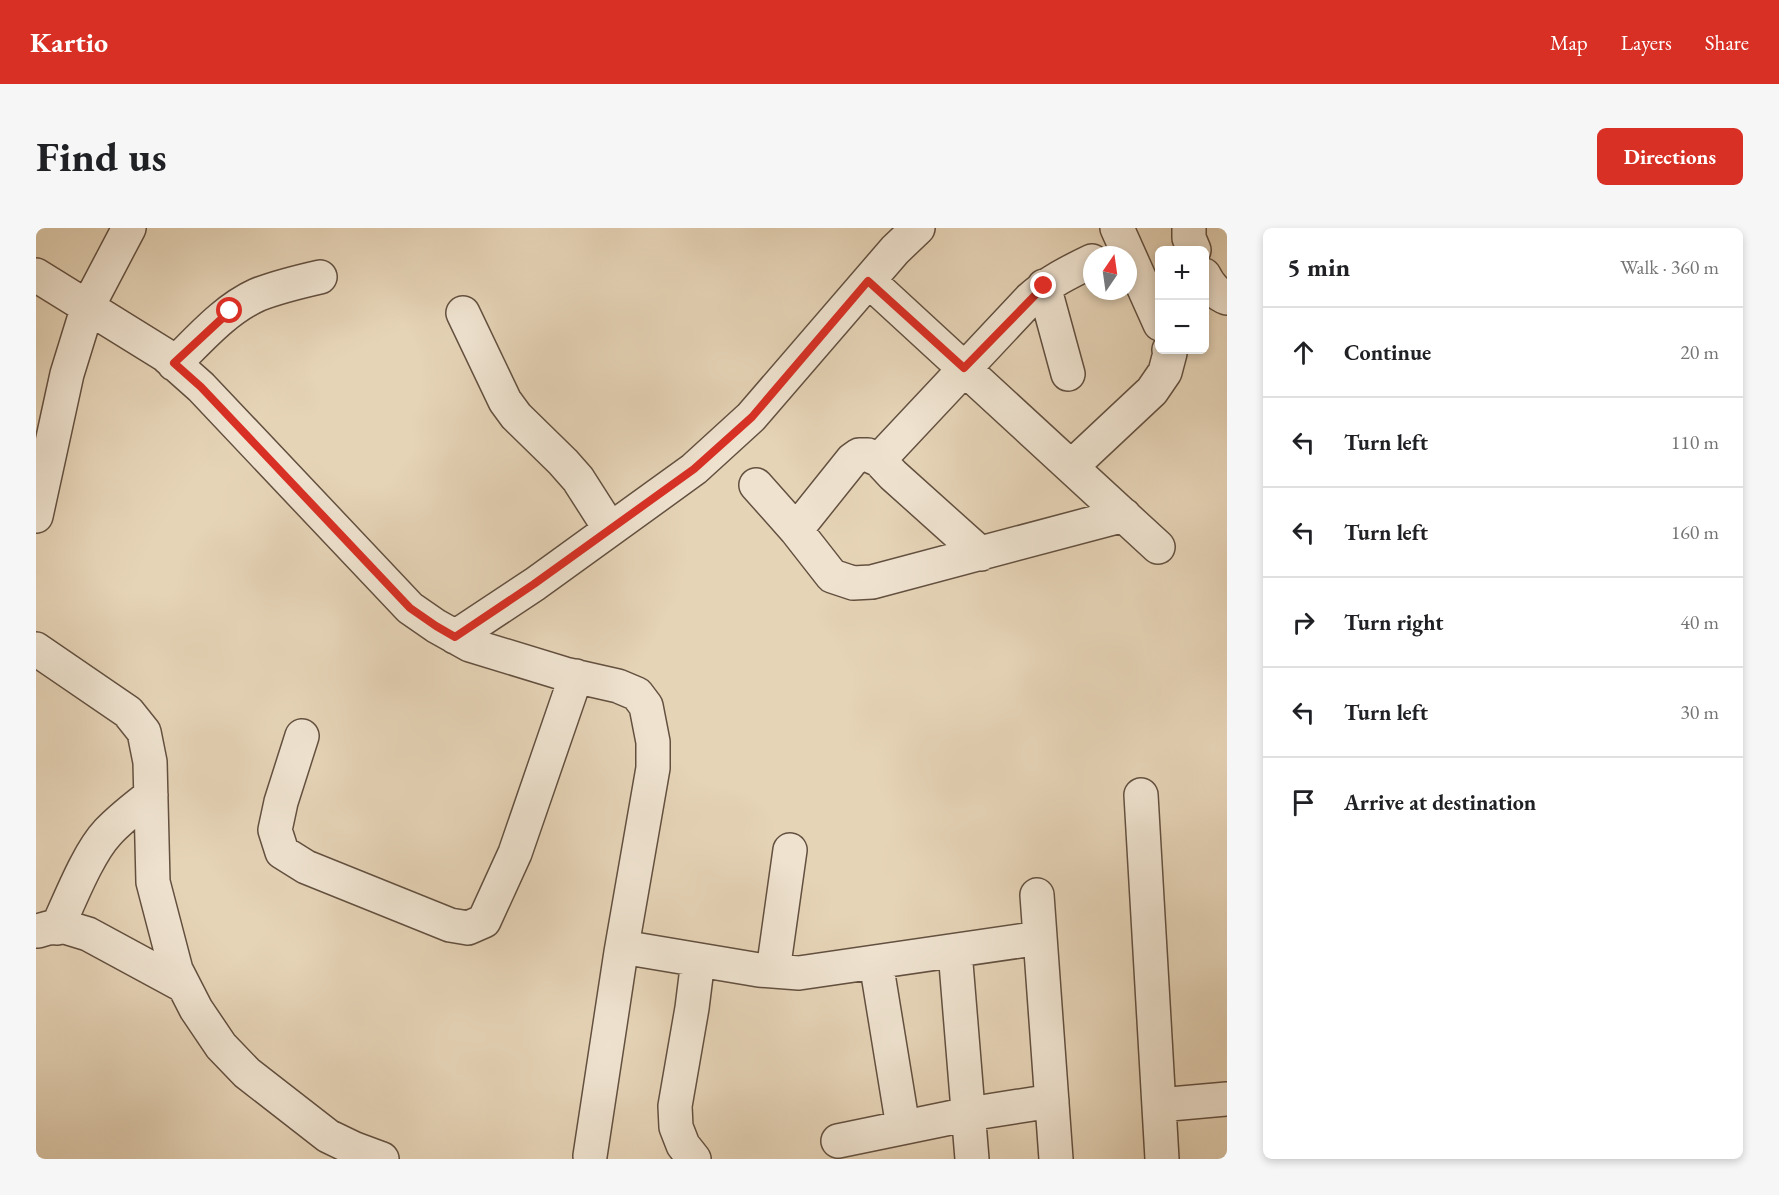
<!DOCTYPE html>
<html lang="en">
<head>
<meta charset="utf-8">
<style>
	body { margin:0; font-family:"EB Garamond",serif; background:#f6f6f6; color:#202124 }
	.controls { position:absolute; right:18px; top:18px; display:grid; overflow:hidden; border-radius:9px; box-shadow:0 3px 9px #0003 }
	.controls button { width:54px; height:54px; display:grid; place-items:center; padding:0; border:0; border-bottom:2px solid #e0e0e0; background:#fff; color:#202124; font:30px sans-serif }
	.compass { position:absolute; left:1047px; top:18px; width:54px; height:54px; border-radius:50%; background:#fff; box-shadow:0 3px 9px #0003; rotate:13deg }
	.stop { position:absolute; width:18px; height:18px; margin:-14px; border:4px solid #d93025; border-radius:50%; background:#fff }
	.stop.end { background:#d93025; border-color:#fff; box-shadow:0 2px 6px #0008 }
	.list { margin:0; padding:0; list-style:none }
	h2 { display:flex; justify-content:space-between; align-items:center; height:78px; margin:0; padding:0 24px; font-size:26px }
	h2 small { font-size:20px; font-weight:400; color:#757577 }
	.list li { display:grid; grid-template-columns:39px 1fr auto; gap:18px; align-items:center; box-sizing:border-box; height:90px; padding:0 24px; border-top:2px solid #e0e0e0 }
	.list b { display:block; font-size:22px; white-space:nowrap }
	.list em { font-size:20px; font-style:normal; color:#757577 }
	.icon { flex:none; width:33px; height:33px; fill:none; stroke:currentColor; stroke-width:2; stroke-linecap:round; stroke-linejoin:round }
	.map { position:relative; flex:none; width:1191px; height:931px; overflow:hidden; border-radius:9px }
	header { display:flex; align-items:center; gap:36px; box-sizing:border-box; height:84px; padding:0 30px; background:#d93025; color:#fff }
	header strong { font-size:28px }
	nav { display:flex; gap:33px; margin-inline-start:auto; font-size:21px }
	.intro { display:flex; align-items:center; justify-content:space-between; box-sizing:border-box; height:144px; padding:0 36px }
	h1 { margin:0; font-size:42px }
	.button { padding:15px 27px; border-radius:9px; background:#d93025; color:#fff; font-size:21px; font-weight:700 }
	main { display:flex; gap:36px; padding:0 36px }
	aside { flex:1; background:#fff; border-radius:9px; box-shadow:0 3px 9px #0003 }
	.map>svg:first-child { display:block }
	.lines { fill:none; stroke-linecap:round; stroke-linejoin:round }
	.minor-casing { stroke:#635040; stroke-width:36 }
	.minor { stroke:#efe3d0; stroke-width:33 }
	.route { stroke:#d93025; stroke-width:8 }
</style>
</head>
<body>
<header>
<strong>Kartio</strong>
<nav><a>Map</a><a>Layers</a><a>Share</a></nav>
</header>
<div class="intro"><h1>Find us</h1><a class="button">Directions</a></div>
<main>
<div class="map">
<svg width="1191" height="931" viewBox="0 0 1191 931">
	<rect width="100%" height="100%" fill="#e6d4b7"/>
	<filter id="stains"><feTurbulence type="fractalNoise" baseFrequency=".00333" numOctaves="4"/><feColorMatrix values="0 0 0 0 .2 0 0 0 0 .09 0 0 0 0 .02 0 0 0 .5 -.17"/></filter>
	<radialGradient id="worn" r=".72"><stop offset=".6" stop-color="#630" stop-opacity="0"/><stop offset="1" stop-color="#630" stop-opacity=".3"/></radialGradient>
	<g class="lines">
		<defs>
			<path id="minor" d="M1081,0l43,96
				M1153,0v10l5,12
				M0,47l129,80 36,32 209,221 26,18 34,19 95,29 53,12 19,8 9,12 7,36v26l-32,184 -31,204
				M1168,47c5,10 12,19 23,23
				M833,53l289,266
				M1008,58l24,88
				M427,85l42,88 11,15 47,46 15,17 32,50
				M138,136c25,-24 50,-54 83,-69 20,-8 41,-13 63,-18
				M843,232l151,-161c19,-17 39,-27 62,-38
				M1035,239l81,-76 13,-19 5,-19 -1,-3
				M720,257l40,45 36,46 21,7 19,-1 252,-67
				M0,288l31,-142 21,-68 41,-78
				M760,302l56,-70 7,-5h9l11,5 14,15 88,79
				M419,409l80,-53 159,-115 57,-52 144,-167 23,-22
				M0,421l92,63 16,20 6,30 3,120 23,88 20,39 25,37 26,27 81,63 27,13 27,10
				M266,508l-21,66 -6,28 7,22 24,15 144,58 18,3 16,-7 31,-68 61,-177
				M1105,567l21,364
				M1001,667l19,264
				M21,700c13,-28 31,-75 51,-96 13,-14 28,-25 43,-37
				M2,703l10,-3 17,-1 23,7 96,52
				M586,719l137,23 40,3 241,-35
				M919,723l17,208
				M840,734l27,165
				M737,743l17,-121
				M1123,877l68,-6
				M802,913l131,-27 83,-13
				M658,931l-11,-14 -7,-18 -1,-21 17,-98 6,-48"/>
		</defs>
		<use href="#minor" class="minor-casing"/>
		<use href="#minor" class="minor"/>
	</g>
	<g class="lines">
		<path class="route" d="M194,83l-56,52 27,24 209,221 26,18 19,11 79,-53 160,-115 58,-52 116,-136 96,87 80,-82"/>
	</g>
	<rect width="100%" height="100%" filter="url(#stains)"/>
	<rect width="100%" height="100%" fill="url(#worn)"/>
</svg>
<div class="controls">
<button>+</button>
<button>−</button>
</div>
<svg class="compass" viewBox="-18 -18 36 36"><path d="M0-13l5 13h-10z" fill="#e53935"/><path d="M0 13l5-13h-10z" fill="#757577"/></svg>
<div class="stop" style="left:194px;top:83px"></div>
<div class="stop end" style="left:1008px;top:58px"></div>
</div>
<aside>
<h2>5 min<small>Walk · 360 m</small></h2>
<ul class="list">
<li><svg class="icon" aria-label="ahead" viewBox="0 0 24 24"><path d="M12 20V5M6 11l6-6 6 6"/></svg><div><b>Continue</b></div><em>20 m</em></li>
<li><svg class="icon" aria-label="left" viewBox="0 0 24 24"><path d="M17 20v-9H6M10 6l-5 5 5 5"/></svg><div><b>Turn left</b></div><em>110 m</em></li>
<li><svg class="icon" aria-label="left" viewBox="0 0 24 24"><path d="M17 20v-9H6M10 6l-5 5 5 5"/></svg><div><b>Turn left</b></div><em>160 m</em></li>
<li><svg class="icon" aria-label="right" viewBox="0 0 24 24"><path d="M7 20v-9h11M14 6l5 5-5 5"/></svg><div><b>Turn right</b></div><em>40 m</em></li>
<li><svg class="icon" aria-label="left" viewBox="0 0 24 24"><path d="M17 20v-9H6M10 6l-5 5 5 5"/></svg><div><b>Turn left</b></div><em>30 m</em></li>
<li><svg class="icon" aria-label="arrive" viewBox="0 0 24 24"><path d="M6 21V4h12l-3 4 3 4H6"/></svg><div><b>Arrive at destination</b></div></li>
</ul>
</aside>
</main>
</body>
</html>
